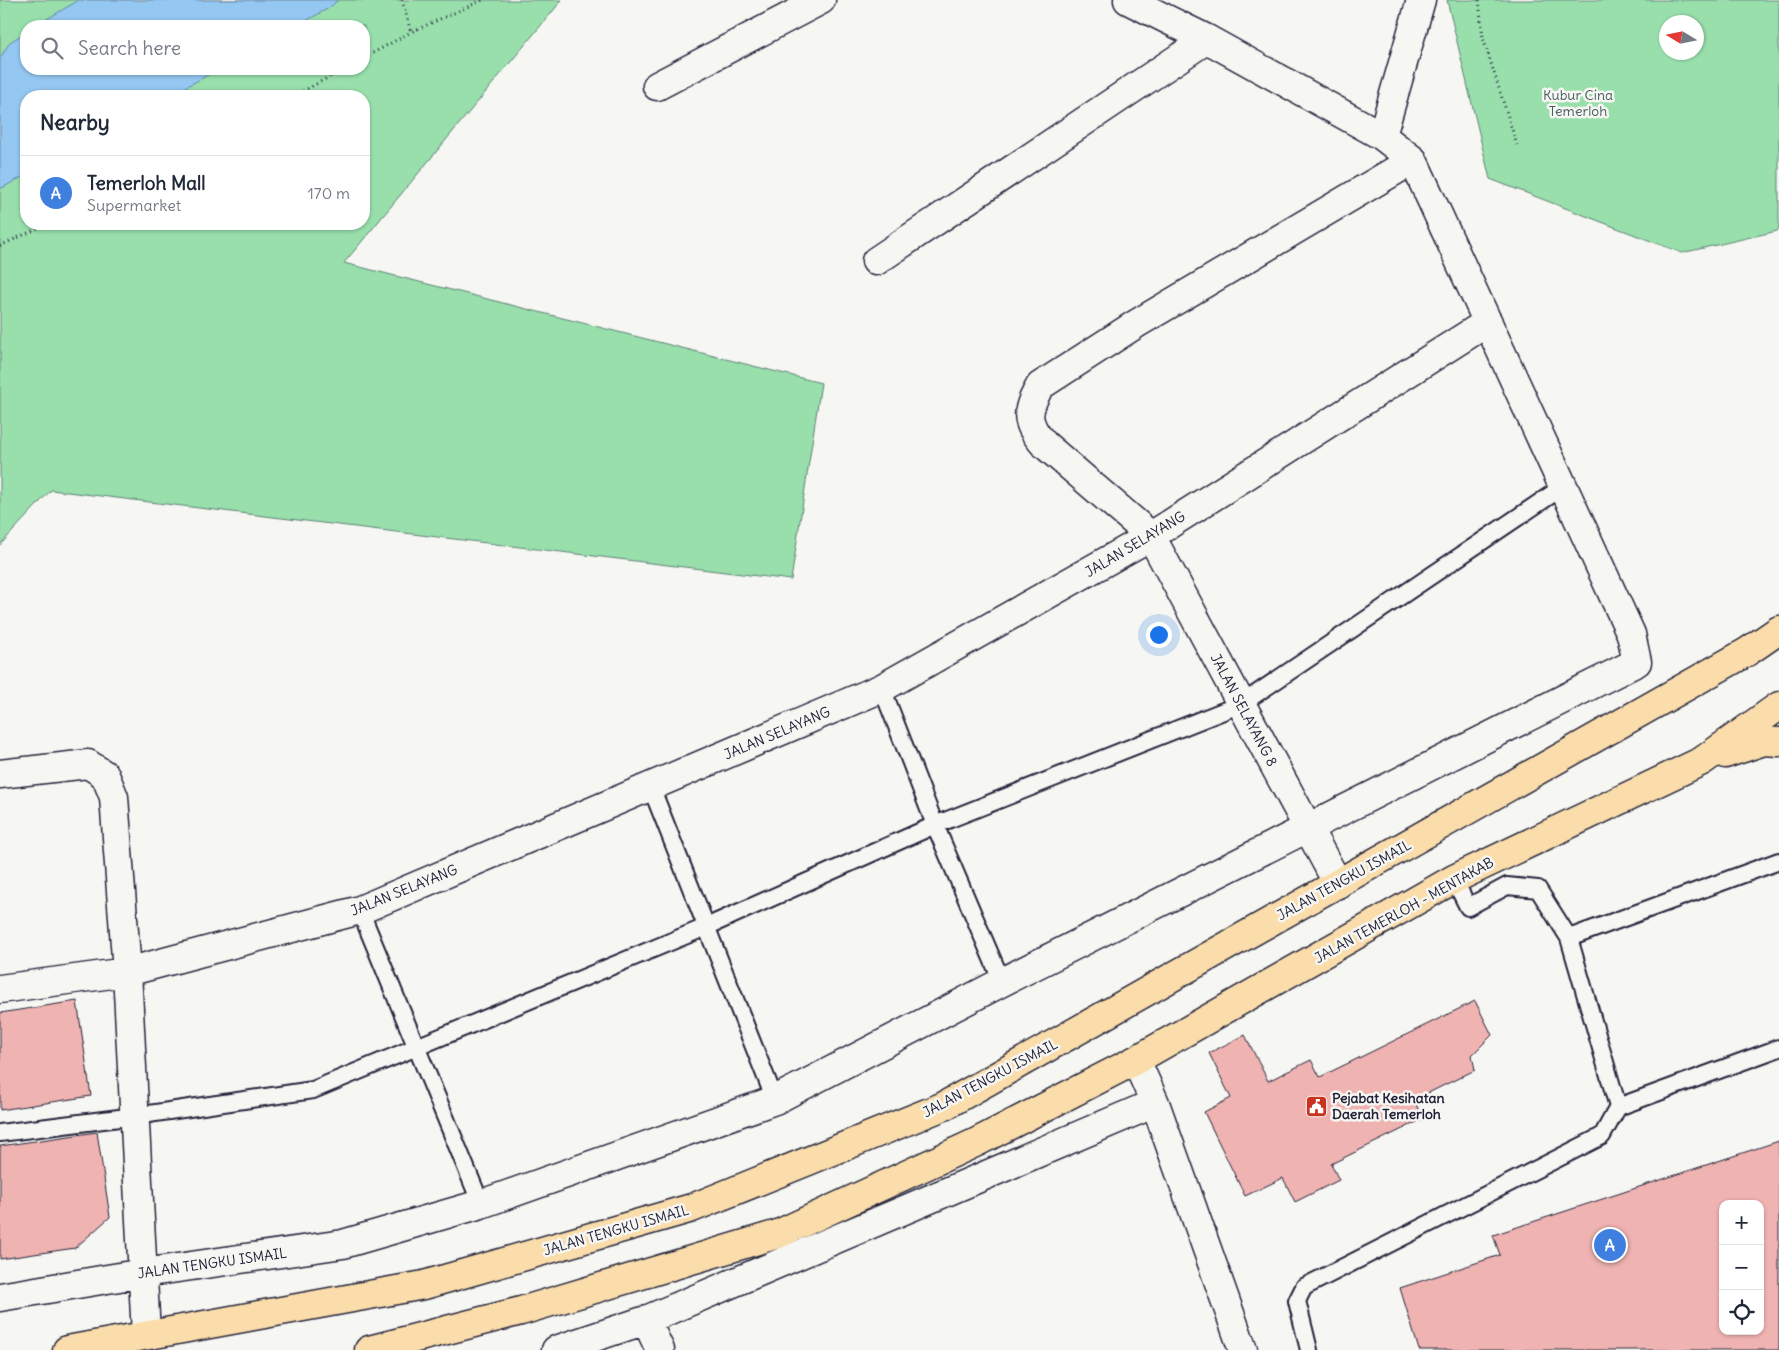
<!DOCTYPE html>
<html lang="en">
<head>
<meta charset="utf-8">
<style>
	body { margin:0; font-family:Delius,sans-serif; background:#f2f2f3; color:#1f2937 }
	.controls { position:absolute; right:15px; bottom:15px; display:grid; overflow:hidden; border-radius:10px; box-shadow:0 1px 4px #0004 }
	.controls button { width:45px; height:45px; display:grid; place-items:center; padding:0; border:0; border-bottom:1px solid #e0e1e3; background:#fff; color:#1f2937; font:25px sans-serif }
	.compass { position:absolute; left:1659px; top:15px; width:45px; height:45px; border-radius:50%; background:#fff; box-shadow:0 1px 4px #0004; rotate:280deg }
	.you { position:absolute; left:1158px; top:634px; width:18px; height:18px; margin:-12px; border:4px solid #fff; border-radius:50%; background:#1a73e8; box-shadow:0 0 0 8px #1a73e833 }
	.badge { display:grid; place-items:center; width:32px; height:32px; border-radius:50%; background:#7c3aed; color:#fff; font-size:16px; font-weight:700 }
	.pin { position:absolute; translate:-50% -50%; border:2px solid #fff; box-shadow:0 1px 5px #0006 }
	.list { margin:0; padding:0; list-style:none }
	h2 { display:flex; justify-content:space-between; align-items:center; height:65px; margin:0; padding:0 20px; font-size:21px }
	h2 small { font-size:16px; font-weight:400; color:#747a83 }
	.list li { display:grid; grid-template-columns:32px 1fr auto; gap:15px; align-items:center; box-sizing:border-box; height:75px; padding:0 20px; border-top:1px solid #e0e1e3 }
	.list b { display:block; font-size:19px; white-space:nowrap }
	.list p { margin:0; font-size:16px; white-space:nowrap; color:#747a83 }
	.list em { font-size:16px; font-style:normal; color:#747a83 }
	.icon { flex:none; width:28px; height:28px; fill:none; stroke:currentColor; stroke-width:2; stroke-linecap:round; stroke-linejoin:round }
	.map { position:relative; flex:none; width:1779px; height:1350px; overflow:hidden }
	.search { position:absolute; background:#fff; box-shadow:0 1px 4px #0004; left:20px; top:20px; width:350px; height:55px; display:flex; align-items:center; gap:12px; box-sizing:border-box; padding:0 18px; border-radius:20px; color:#747a83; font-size:19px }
	.panel { position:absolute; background:#fff; box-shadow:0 1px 4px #0004; left:20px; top:90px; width:350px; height:140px; border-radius:20px }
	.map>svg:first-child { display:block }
	.green { fill:#98dfac; stroke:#5d8074; fill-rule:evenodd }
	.water { fill:#94c7f1; stroke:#6685a8 }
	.building { fill:#efb3b1; stroke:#22223b; fill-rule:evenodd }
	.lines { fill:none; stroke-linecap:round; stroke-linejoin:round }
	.lane-casing { stroke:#22223b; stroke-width:20 }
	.street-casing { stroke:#22223b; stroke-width:31 }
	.primary-casing { stroke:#22223b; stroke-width:31 }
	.path { stroke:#22223b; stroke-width:3; stroke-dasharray:1 4; stroke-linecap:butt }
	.lane { stroke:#f6f6f2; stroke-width:16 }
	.street { stroke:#f6f6f2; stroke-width:28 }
	.primary { stroke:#faddab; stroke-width:28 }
	.labels { text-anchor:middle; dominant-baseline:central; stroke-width:5; stroke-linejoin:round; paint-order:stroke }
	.park-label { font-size:14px; fill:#455b5d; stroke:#f6f6f2 }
	.street-label { font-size:14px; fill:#22223b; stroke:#f6f6f2 }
	.poi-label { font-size:14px; font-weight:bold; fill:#22223b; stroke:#f6f6f2; text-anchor:start }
</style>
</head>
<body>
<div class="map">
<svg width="1779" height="1350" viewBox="0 0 1779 1350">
	<rect width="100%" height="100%" fill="#f6f6f2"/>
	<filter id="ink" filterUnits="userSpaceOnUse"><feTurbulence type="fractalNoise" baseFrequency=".02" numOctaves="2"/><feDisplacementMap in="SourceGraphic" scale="10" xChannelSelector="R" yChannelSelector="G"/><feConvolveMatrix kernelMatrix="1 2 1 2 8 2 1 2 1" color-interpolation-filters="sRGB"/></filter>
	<g filter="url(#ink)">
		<path class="green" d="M0,0h562l-218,263 477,120 -30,197 -740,-90 -51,55zM26,26h338v43h-338zM26,96h338v128h-338z
			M1447,0h332v228l-2,3 -95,22 -192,-74zM1666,22h30v30h-30z"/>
		<path class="water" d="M79,0h259l-9,8 -32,18h-262z
			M26,32v37h193l-50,27h-143v79l-26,14v-131l10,-16z"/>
		<path class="building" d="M77,1001l14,95 -91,14v-97z
			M1475,1001l17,34 -20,20 3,15 -61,30 9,19 -92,45 8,16 -44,22 -12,-24 -38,18 -41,-84 27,-14 -22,-45 36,-18 23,46 43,-21 9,17z
			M97,1132l13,85 -35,31 -75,11v-113z
			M1779,1141v209h-360l-19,-62 100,-33 -7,-20zM1723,1204h37v127h-37z"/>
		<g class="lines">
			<defs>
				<path id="lane" d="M882,688l53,137 67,157
					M651,787l124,313
					M360,910l121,294
					M1569,938l210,-77
					M1618,1107l161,-59
					M0,1133l135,-17 178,-26 393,-163 229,-102 306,-121 323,-218
					M1309,1350l-12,-49 7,-14 298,-151 16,-29 -49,-169 -31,-49 -31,-3 -39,21 -14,-28"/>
				<path id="street" d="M657,86l164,-86
					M1382,136l39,-136
					M876,261l331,-222
					M0,774l88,-10 17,11 9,22 13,175 19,363
					M1338,884l-187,-348 -107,-92c-20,-22 -18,-33 -4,-58l96,-62 277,-164
					M0,989l127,-17 233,-62 522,-222 269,-152 337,-214
					M1136,1060l19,43 88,247
					M0,1297l143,-24 200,-29 138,-40 294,-104 227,-118 635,-320 -6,-28 -218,-474 -31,-24 -175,-97 -79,-39
					M646,1320l14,30
					M556,1350l90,-30 509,-217"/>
				<path id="primary" d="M1725,754l39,-13 15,1
					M67,1350l357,-65 268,-77 252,-102 803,-454 32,-22
					M369,1350l152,-39 257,-77 199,-92 159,-82 318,-181 248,-118 77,-55"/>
			</defs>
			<use href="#lane" class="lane-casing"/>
			<use href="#street" class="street-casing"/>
			<use href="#primary" class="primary-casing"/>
			<path class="path" d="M402,0l9,32 72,-32
				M1479,0l4,38 34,107
				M364,58l47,-26
				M294,96l50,-27
				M0,246l47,-22"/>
			<use href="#lane" class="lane"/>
			<use href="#street" class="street"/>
			<use href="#primary" class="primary"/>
		</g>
	</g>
	<defs>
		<symbol id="civic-square" viewBox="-11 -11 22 22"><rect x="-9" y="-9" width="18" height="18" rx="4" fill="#c8321e" stroke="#f6f6f2"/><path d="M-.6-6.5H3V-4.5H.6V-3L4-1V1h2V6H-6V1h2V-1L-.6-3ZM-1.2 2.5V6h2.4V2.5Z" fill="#fff"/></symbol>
	</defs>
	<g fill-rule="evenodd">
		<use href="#civic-square" x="1304" y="1094" width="25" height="25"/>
	</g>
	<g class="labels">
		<g class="park-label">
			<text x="1578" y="95">Kubur Cina<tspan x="1578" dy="16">Temerloh</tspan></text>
		</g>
		<g class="street-label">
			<text transform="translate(1135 544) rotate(-31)">JALAN SELAYANG</text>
			<text transform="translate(1244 710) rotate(62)">JALAN SELAYANG 8</text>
			<text transform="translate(777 733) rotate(-23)">JALAN SELAYANG</text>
			<text transform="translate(1344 880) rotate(-29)">JALAN TENGKU ISMAIL</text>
			<text transform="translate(404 890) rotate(-22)">JALAN SELAYANG</text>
			<text transform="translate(1404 910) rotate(-29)">JALAN TEMERLOH - MENTAKAB</text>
			<text transform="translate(990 1078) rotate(-28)">JALAN TENGKU ISMAIL</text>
			<text transform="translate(616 1230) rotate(-16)">JALAN TENGKU ISMAIL</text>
			<text transform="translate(212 1263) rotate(-8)">JALAN TENGKU ISMAIL</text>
		</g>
		<g class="poi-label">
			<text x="1332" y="1098">Pejabat Kesihatan<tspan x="1332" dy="16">Daerah Temerloh</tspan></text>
		</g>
	</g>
</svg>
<div class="controls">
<button>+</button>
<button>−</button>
<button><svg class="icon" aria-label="locate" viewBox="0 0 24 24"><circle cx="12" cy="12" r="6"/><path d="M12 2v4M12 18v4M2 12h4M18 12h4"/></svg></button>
</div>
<svg class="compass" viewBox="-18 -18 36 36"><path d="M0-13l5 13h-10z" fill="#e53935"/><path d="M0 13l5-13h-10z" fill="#747a83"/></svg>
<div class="you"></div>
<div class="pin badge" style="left:1610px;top:1245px;background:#3f7fe0">A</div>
<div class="search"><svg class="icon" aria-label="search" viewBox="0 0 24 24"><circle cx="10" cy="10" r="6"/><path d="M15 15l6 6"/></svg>Search here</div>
<section class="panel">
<h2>Nearby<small></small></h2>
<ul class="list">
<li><span class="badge" style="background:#3f7fe0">A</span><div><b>Temerloh Mall</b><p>Supermarket</p></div><em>170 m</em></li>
</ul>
</section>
</div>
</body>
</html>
